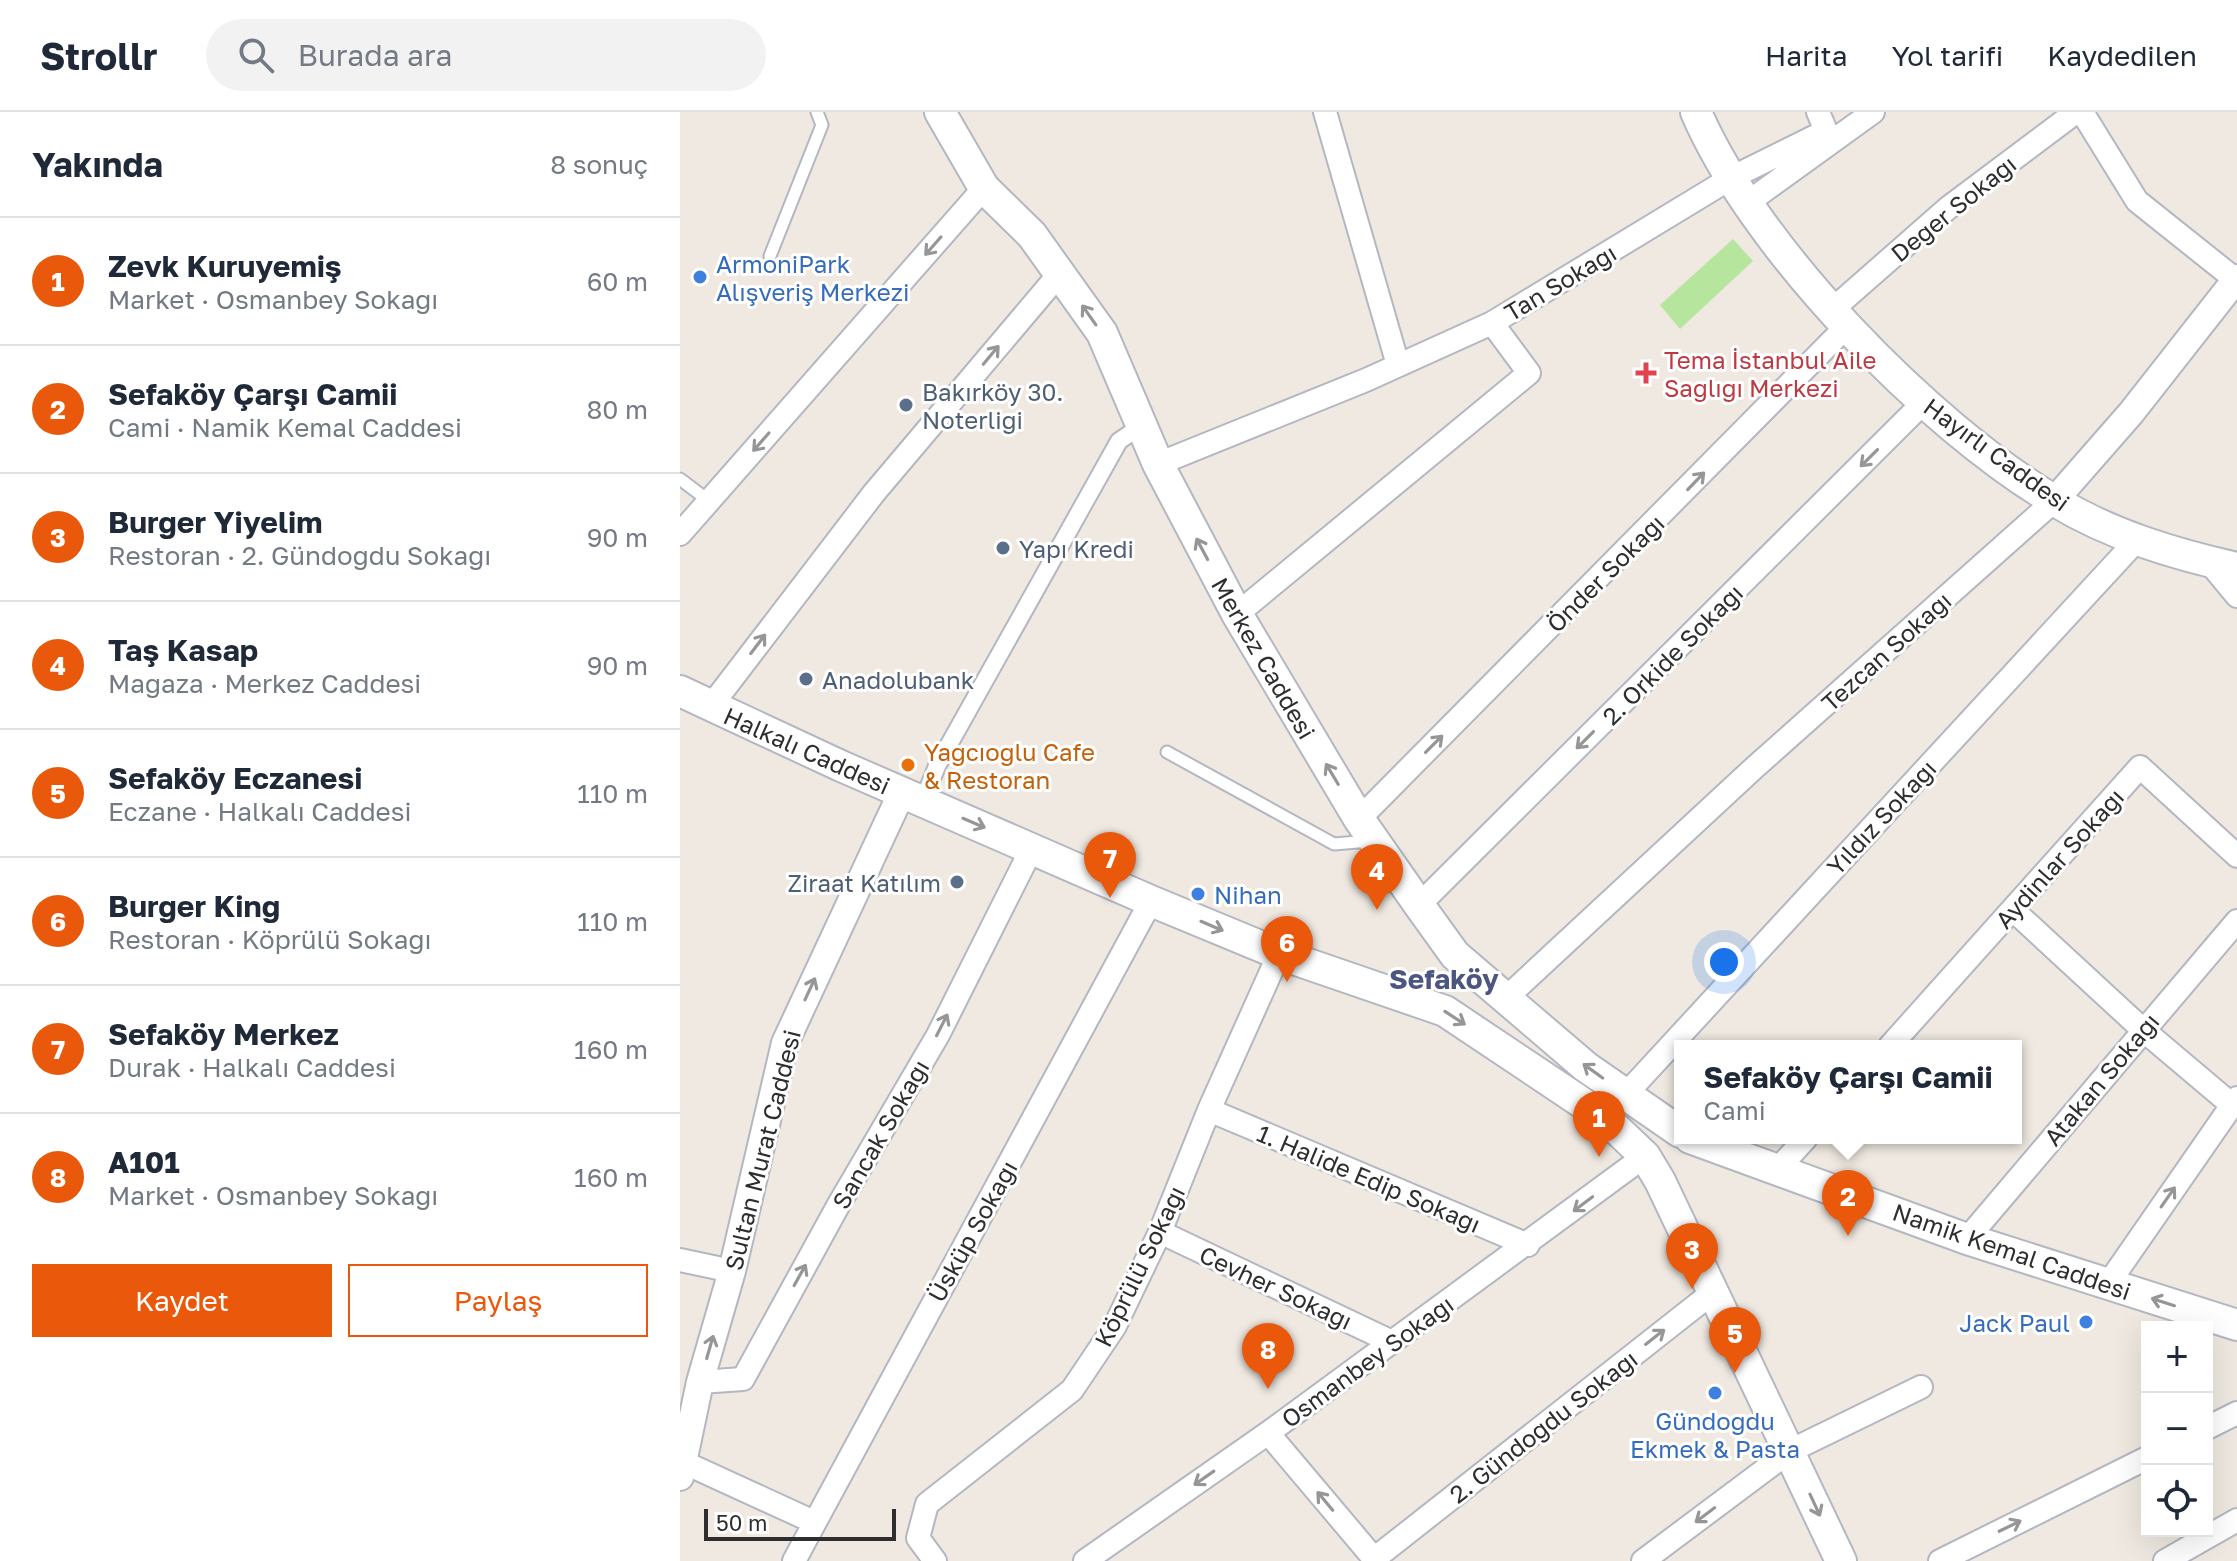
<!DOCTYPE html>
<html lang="tr">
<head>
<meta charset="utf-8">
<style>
	body { margin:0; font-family:"Golos Text",sans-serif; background:#f2f2f3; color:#1f2937 }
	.controls { position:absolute; right:24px; bottom:24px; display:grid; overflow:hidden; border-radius:0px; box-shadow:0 8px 32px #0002 }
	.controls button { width:72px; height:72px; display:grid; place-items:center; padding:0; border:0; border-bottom:2px solid #e0e1e3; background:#fff; color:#1f2937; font:40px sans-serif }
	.scale { position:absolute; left:24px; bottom:20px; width:192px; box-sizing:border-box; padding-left:8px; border:4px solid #2e2e2e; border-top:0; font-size:22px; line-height:28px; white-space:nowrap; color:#2e2e2e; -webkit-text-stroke:6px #fff; paint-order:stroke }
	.you { position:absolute; left:1044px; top:850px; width:28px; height:28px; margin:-20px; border:6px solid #fff; border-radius:50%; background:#1a73e8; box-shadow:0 0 0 12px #1a73e833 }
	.badge { display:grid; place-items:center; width:52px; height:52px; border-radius:50%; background:#ea580c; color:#fff; font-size:26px; font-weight:700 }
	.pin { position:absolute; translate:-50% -66px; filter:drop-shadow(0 2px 4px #0008) }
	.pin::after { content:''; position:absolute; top:42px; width:28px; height:24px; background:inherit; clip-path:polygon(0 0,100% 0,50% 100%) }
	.popup { position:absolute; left:994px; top:928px; width:348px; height:104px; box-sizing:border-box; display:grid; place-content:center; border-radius:0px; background:#fff; filter:drop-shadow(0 2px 6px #0005); font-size:26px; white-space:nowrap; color:#747a83 }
	.popup b { font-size:30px; color:#1f2937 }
	.popup::after { content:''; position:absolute; left:50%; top:100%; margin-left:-16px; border:16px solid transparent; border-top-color:#fff }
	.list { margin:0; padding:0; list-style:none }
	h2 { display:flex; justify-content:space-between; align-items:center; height:104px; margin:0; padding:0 32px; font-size:34px }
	h2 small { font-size:26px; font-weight:400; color:#747a83 }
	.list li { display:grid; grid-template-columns:52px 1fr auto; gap:24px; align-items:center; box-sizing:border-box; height:128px; padding:0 32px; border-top:2px solid #e0e1e3 }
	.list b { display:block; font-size:30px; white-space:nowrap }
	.list p { margin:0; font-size:26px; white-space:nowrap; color:#747a83 }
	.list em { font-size:26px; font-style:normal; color:#747a83 }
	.actions { display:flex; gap:16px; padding:24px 32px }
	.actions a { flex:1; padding:18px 0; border:2px solid #ea580c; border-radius:0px; text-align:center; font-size:28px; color:#ea580c }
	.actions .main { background:#ea580c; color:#fff }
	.icon { flex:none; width:44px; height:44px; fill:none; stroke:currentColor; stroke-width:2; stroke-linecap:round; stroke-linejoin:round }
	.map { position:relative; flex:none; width:1557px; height:1449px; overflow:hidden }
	header { display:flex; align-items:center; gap:48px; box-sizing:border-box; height:112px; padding:0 40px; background:#fff; border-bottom:2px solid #e0e1e3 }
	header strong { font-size:38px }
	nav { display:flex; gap:44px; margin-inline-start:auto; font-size:28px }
	.search { width:560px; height:72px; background:#f2f2f3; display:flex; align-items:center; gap:20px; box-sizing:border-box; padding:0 28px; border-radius:44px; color:#747a83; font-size:30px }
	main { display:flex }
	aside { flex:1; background:#fff }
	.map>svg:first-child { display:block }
	.green { fill:#b6e59e }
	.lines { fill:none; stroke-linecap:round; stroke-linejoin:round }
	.service-casing { stroke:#b4b7c1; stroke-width:15 }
	.pedestrian-casing { stroke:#b4b7c1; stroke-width:20 }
	.minor-casing { stroke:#b4b7c1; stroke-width:26 }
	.tertiary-casing { stroke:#b4b7c1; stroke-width:30 }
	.secondary-casing { stroke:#b4b7c1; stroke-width:34 }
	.service { stroke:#fff; stroke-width:11 }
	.pedestrian { stroke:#fff; stroke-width:16 }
	.minor { stroke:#fff; stroke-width:22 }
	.tertiary { stroke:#fff; stroke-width:26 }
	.secondary { stroke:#fff; stroke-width:30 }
	.oneway { stroke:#969696 }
	.shop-dot { fill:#3f7fe0; stroke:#fff; stroke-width:3 }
	.health-dot { fill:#e0444e; stroke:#fff; stroke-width:3 }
	.service-dot { fill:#5c6f8a; stroke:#fff; stroke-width:3 }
	.food-dot { fill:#e8710a; stroke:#fff; stroke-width:3 }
	.labels { text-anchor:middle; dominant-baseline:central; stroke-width:6; stroke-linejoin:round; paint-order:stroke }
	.street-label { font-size:24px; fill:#2e2e2e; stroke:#fff }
	.shop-label { font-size:24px; fill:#366cbe; stroke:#fff; text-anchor:start }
	.health-label { font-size:24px; fill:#be3a42; stroke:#fff; text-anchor:start }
	.service-label { font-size:24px; fill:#4e5e75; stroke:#fff; text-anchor:start }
	.food-label { font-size:24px; fill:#c56008; stroke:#fff; text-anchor:start }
	.quarter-label { font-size:28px; font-weight:bold; fill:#4d5680; stroke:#fff }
</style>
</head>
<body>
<header>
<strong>Strollr</strong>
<div class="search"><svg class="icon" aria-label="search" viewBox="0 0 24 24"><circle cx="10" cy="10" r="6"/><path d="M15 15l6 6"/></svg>Burada ara</div>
<nav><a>Harita</a><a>Yol tarifi</a><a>Kaydedilen</a></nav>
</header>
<main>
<aside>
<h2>Yakında<small>8 sonuç</small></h2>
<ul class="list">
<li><span class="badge">1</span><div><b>Zevk Kuruyemiş</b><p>Market · Osmanbey Sokağı</p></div><em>60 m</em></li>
<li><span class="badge">2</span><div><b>Sefaköy Çarşı Camii</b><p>Cami · Namik Kemal Caddesi</p></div><em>80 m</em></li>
<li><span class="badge">3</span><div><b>Burger Yiyelim</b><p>Restoran · 2. Gündoğdu Sokağı</p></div><em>90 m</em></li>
<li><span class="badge">4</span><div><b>Taş Kasap</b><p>Mağaza · Merkez Caddesi</p></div><em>90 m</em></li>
<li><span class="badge">5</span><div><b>Sefaköy Eczanesi</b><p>Eczane · Halkalı Caddesi</p></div><em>110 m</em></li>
<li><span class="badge">6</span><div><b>Burger King</b><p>Restoran · Köprülü Sokağı</p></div><em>110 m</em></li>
<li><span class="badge">7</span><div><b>Sefaköy Merkez</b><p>Durak · Halkalı Caddesi</p></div><em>160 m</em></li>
<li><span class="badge">8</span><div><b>A101</b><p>Market · Osmanbey Sokağı</p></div><em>160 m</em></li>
</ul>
<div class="actions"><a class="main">Kaydet</a><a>Paylaş</a></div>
</aside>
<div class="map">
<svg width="1557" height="1449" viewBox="0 0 1557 1449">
	<rect width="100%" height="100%" fill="#efe9e1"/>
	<path class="green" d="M1053,127l20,22 -73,68 -20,-24z"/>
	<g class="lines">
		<defs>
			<path id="service" d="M90,144l52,-131 -5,-13
				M0,367l29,22
				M487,640l167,92 36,-3"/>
			<path id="pedestrian" d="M243,689l14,-35 182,-325 22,-15"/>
			<path id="minor" d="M645,0l73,253
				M1402,0l55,89 99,79
				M1067,91l126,-91
				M1153,197l115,-101 128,-96
				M478,352l208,-84 126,-57
				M0,422l304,-346
				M1528,449l29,35
				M557,502l292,-241 -37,-50 239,-145 95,-47 -8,-19
				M31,594l163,-213 186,-220
				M679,707l489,-494
				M739,793l505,-503
				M1333,798l129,119 90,76
				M826,886l248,-230 300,-267
				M1210,934l250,-279 97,89
				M946,982l511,-554
				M529,998l319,135
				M1098,1057l28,-31
				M480,1120l232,110
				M1287,1127l270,-318
				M0,1148l52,11
				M1428,1172l129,-186
				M20,1270l43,-3 96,-175 99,-169 94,-187
				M1527,1316l30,-15
				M588,1321l108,128
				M3,1350l131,60
				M694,1447l338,-266
				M114,1449l357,-660
				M255,1449l-17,-23 9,-34 145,-114 43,-64 45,-94 49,-122 70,-156
				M405,1449l183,-128 377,-277
				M963,1449l147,-110 131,-64
				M1260,1449l207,-103
				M1485,1449l72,-41"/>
			<path id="tertiary" d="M1374,389l77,-88 106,-135
				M0,1365l20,-95 32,-111 53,-228 117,-251"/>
			<path id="secondary" d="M260,0l44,76 48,47 70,98 56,131 79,150 122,205 60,86 36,50 131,112 94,65
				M1016,0c59,137 231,313 359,389 56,34 119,53 182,67
				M0,579l161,75 310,135 128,53 166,57 160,107 40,38 15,25 181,380
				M1010,1026l277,101 270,86"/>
		</defs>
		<use href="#service" class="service-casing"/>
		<use href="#pedestrian" class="pedestrian-casing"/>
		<use href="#minor" class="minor-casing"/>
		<use href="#tertiary" class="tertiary-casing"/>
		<use href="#secondary" class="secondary-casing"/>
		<use href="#service" class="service"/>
		<use href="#pedestrian" class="pedestrian"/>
		<use href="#minor" class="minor"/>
		<use href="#tertiary" class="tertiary"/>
		<use href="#secondary" class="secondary"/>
	</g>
	<defs><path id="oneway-shaft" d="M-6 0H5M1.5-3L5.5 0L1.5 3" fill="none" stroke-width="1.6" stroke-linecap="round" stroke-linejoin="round" transform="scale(2)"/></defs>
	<g class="oneway">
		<use href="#oneway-shaft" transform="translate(253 134) rotate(131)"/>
		<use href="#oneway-shaft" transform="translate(409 203) rotate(-125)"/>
		<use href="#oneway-shaft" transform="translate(311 243) rotate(-50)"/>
		<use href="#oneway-shaft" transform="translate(81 330) rotate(131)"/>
		<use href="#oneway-shaft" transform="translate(1189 346) rotate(135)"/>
		<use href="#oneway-shaft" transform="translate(1016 369) rotate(-46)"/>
		<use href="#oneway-shaft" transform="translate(522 437) rotate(-118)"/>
		<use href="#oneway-shaft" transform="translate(78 532) rotate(-53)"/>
		<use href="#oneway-shaft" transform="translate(905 628) rotate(135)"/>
		<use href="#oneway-shaft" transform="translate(754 632) rotate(-45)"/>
		<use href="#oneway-shaft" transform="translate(652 662) rotate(-121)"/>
		<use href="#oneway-shaft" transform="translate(294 711) rotate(23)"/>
		<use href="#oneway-shaft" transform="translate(532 814) rotate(23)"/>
		<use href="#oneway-shaft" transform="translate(130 877) rotate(-65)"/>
		<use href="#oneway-shaft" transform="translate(775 906) rotate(33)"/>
		<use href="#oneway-shaft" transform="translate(262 913) rotate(-63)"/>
		<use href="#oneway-shaft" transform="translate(913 959) rotate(-144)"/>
		<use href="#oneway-shaft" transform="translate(1488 1085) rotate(-55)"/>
		<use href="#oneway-shaft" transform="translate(903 1092) rotate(143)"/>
		<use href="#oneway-shaft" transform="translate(120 1163) rotate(-61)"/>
		<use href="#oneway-shaft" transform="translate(1483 1190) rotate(-162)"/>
		<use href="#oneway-shaft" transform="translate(975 1225) rotate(-38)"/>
		<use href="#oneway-shaft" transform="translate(30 1235) rotate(-74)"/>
		<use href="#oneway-shaft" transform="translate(524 1366) rotate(145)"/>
		<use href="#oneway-shaft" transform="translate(645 1389) rotate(-130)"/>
		<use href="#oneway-shaft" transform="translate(1135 1393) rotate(65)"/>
		<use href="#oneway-shaft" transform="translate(1025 1403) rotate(143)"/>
		<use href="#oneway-shaft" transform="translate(1330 1414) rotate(-26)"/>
	</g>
	<g class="shop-dot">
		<circle cx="20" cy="165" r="8"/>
		<circle cx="518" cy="782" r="8"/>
		<circle cx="1406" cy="1210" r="8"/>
		<circle cx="1035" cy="1281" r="8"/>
	</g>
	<path class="health-dot" d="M962 249h8v8h8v8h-8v8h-8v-8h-8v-8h8z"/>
	<g class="service-dot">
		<circle cx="226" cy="293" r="8"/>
		<circle cx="323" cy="436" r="8"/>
		<circle cx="126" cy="567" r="8"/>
		<circle cx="277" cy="770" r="8"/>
	</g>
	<circle class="food-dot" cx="228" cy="653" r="8"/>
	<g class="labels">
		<g class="street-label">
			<text transform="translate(1273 96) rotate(-39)">Değer Sokağı</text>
			<text transform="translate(880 170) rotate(-31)">Tan Sokağı</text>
			<text transform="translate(1317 342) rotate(36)">Hayırlı Caddesi</text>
			<text transform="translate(925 461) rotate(-45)">Önder Sokağı</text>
			<text transform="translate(1206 539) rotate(-42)">Tezcan Sokağı</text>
			<text transform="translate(992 542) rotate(-45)">2. Orkide Sokağı</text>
			<text transform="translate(584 546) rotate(60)">Merkez Caddesi</text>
			<text transform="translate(127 638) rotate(24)">Halkalı Caddesi</text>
			<text transform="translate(1201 705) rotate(-47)">Yıldız Sokağı</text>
			<text transform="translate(1379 746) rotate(-48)">Aydinlar Sokağı</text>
			<text transform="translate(1421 967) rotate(-50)">Atakan Sokağı</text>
			<text transform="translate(200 1022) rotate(-60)">Sancak Sokağı</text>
			<text transform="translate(82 1038) rotate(-76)">Sultan Murat Caddesi</text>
			<text transform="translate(689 1066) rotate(23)">1. Halide Edip Sokağı</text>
			<text transform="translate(292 1119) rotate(-61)">Üsküp Sokağı</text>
			<text transform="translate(1332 1139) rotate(19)">Namik Kemal Caddesi</text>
			<text transform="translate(459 1154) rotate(-64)">Köprülü Sokağı</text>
			<text transform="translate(596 1175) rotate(25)">Cevher Sokağı</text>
			<text transform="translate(687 1249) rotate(-36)">Osmanbey Sokağı</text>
			<text transform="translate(863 1314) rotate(-38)">2. Gündoğdu Sokağı</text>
		</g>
		<g class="shop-label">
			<text x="36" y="151">ArmoniPark<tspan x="36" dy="28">Alışveriş Merkezi</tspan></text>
			<text x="534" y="782">Nihan</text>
			<text x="1390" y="1210" text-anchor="end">Jack Paul</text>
			<text x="1035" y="1308" text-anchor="middle">Gündoğdu<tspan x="1035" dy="28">Ekmek &amp; Pasta</tspan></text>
		</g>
		<g class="health-label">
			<text x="984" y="247">Tema İstanbul Aile<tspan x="984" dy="28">Sağlığı Merkezi</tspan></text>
		</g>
		<g class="service-label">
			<text x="242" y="279">Bakırköy 30.<tspan x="242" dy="28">Noterliği</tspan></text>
			<text x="339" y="436">Yapı Kredi</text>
			<text x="142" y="567">Anadolubank</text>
			<text x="261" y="770" text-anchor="end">Ziraat Katılım</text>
		</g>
		<g class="food-label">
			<text x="244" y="639">Yağcıoğlu Cafe<tspan x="244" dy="28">&amp; Restoran</tspan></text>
		</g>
		<g class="quarter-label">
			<text x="764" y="866">Sefaköy</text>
		</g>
	</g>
</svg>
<div class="controls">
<button>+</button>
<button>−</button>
<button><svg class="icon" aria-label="locate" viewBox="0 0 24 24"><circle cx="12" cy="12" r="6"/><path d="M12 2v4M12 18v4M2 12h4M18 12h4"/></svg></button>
</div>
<div class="scale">50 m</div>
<div class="you"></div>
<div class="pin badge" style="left:919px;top:1045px">1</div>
<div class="pin badge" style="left:1168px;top:1124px">2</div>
<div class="popup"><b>Sefaköy Çarşı Camii</b>Cami</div>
<div class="pin badge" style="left:1012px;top:1177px">3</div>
<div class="pin badge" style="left:697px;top:798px">4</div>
<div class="pin badge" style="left:1055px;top:1261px">5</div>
<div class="pin badge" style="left:607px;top:870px">6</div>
<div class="pin badge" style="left:430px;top:786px">7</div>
<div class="pin badge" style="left:588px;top:1277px">8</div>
</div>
</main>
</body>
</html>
